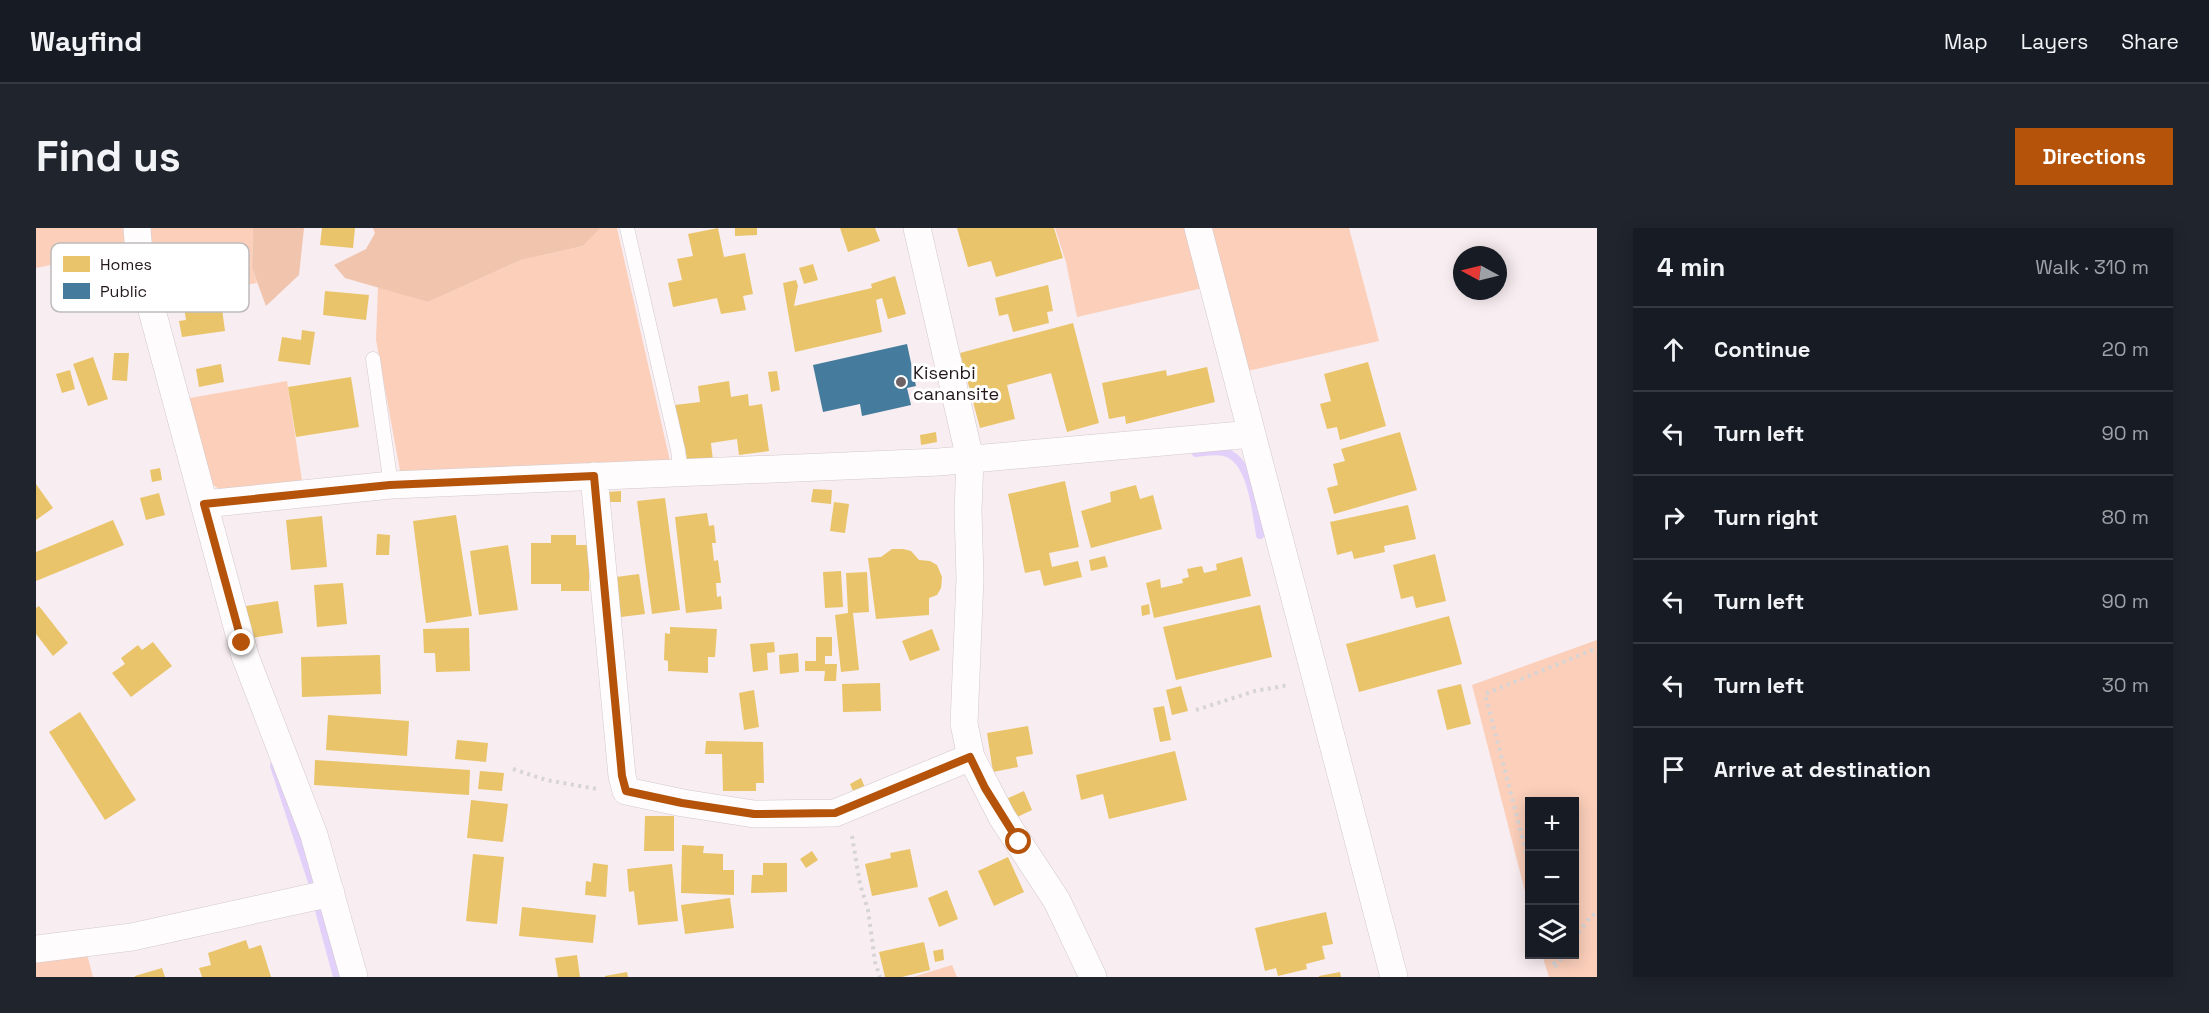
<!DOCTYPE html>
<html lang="en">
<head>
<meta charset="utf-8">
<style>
	body { margin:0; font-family:"Space Grotesk",sans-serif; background:#20242c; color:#f1f3f6 }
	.controls { position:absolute; right:18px; bottom:18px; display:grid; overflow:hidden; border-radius:0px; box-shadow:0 3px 15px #0003 }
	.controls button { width:54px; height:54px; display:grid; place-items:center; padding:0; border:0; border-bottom:2px solid #363941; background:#171b24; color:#f1f3f6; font:30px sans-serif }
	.compass { position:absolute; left:1417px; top:18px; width:54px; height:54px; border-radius:50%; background:#171b24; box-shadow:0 3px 15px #0003; rotate:277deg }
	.stop { position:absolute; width:18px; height:18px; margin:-14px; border:4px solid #b45309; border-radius:50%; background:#fff }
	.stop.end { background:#b45309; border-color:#fff; box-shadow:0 2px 6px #0008 }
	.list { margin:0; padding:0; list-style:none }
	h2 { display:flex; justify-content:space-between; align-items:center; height:78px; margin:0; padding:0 24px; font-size:26px }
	h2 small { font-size:20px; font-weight:400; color:#9ea1a6 }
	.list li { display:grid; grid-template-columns:39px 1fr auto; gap:18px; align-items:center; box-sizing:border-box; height:84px; padding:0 24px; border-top:2px solid #363941 }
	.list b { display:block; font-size:22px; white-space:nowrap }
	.list em { font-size:20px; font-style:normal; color:#9ea1a6 }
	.icon { flex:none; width:33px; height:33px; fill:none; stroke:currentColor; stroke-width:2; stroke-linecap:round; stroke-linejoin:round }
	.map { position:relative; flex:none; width:1561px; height:749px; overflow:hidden; border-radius:0px }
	header { display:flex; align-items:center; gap:36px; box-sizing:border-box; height:84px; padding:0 30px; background:#171b24; border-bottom:2px solid #363941 }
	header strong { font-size:28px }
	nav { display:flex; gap:33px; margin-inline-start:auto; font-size:21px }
	.intro { display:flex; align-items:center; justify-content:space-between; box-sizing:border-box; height:144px; padding:0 36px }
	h1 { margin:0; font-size:42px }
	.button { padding:15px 27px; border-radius:0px; background:#b45309; color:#fff; font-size:21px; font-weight:700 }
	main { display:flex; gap:36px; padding:0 36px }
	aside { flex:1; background:#171b24; border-radius:0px; box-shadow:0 3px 15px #0003 }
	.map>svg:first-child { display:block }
	.green { fill:#fbcfba }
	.forest { fill:#f1c4ad }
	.homes { fill:#e9c46a }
	.public { fill:#457b9d }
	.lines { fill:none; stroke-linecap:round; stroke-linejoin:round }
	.stream { stroke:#e2d0fa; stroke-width:8 }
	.service-casing { stroke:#d3c9cc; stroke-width:15 }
	.minor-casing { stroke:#d3c9cc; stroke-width:28 }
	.path { stroke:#d7d4d5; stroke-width:4; stroke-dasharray:3 4.5; stroke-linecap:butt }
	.service { stroke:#fefcfd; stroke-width:14 }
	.minor { stroke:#fefcfd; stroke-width:27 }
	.route { stroke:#b45309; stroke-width:8 }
	.poi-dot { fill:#6e6366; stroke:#fff; stroke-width:2 }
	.labels { text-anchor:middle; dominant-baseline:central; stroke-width:6; stroke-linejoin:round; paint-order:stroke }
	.poi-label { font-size:18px; fill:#23181c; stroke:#fff; text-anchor:start }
	.key { fill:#fff; stroke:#bdbabb; stroke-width:1.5 }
	.key-label { font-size:16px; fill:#23181c }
</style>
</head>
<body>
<header>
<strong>Wayfind</strong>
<nav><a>Map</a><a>Layers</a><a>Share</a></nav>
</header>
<div class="intro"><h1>Find us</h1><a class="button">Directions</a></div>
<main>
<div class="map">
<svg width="1561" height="749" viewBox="0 0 1561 749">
	<rect width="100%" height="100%" fill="#f8edf0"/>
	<path class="green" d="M0,0h93l-1,21 -92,19z
		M107,0h110l-1,40 5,15 -101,14z
		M565,0h16l53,233 -269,15 -25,-136 2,-53 50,15 93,-42 62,-14z
		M1019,0h137l15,59 -130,30 -11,-55z
		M1170,0h143l30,113 -136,31z
		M251,153l15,100 -79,10 -19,-11 -20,-81z
		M1561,412v337h-48l-7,-22 32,-1v-152h-44l-1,105 -57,-222z
		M51,726l6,23h-57v-14z
		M916,737l5,12h-44z"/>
	<path class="forest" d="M217,0h51l-5,47 -33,31 -14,-38z
		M337,0h228l-18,18 -62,14 -93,42 -83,-24 -11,-13 32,-16 9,-16z"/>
	<path class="homes" d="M286,0h33l-2,20 -33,-3z
		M682,0l6,29 21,-4 8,41 -10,2 3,14 -25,4 -4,-16 -44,9 -5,-24 14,-3 -5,-21 16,-3 -5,-22z
		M699,0h22v7l-22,1z
		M804,0h35l5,13 -32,11z
		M921,0h97l9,30 -67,19 -5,-16 -23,6z
		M777,36l5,16 -14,4 -5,-16z
		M859,48l11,38 -18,5 -6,-21 -6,2 6,32 -87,20 -12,-69 13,-3 2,6 -4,20 78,-18 -1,-4z
		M1012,57l5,26 -6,1 2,11 -36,9 -5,-18 -9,2 -4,-18z
		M289,63l44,4 -3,25 -43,-5z
		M184,66l5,37 -43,6 -3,-16 7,-1 -3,-20z
		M1037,95l26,100 -32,9 -16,-59 -44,12 8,34 -35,9 -20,-75z
		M266,102l13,2 -5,33 -32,-4 4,-24 19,3z
		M78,125h15l-2,28 -15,-1z
		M57,129l15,42 -20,7 -15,-42z
		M1332,134l18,64 -46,14 -3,-13 -10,2 -7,-25 11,-3 -7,-27z
		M185,136l3,18 -25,5 -3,-18z
		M1171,139l8,35 -89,22 -1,-8 -16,3 -7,-36 64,-13 1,6z
		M34,142l5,19 -13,4 -6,-19z
		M741,143l3,19 -9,2 -3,-20z
		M315,149l8,50 -63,10 -8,-50z
		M693,153l2,16 17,-3 1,12 13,-2 7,47 -30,4 -2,-16 -26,4 2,18 -25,4 -3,-18 -3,1 -7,-43 25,-3 -2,-16z
		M900,204l1,10 -16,3 -1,-10z
		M1364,204l17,58 -83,24 -7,-26 11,-3 -5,-21 12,-3 -4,-12z
		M124,240l2,12 -10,2 -2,-12z
		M1029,253l14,66 -30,6 3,14 26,-6 4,16 -38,9 -4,-16 -15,3 -17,-79z
		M0,256l17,24 -17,12z
		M1100,257l4,14 13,-4 9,34 -71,19 -10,-37 30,-9 -1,-10z
		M777,261l19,1 -1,14 -20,-2z
		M585,263v11h-13l-1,-10z
		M123,265l6,22 -19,5 -6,-22z
		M629,270l15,112 -28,4 -15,-113z
		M798,274l15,2 -4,29 -15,-2z
		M1372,277l8,34 -32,7 1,6 -31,7 -2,-8 -15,4 -7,-33z
		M671,285l2,13 5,-1 2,18h-4l2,18 4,-1 3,23h-5l1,14 4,-1 1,13 -36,4 -11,-96z
		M420,287l16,101 -46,7 -13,-102z
		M286,288l5,51 -36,3 -5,-50z
		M77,292l11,25 -88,36v-29z
		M341,306l13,1 -1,20h-13z
		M515,307h25v10h13v46h-28v-7h-30v-41h20z
		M472,317l10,65 -39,5 -9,-64z
		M856,321h11l8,2 8,9 11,1 7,4 5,12 -1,11 -4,7 -8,3v17l-53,4 -8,-61 13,-1z
		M1399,326l11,47 -30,7 -3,-12 -12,3 -8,-34z
		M1069,328l3,11 -17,4 -2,-11z
		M1206,329l9,39 -97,22 -8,-35 14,-4 1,9 22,-5 -1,-4 7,-2 -2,-8 15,-3 2,7 13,-3 -1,-6z
		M805,343l2,36 -18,1 -2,-36z
		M831,344l2,40 -16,1 6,57 -18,2 -6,-57 13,-2 -2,-40z
		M603,346l6,40 -24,3 -5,-40z
		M307,355l4,41 -30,3 -3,-42z
		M242,373l5,32 -32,5 -5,-32z
		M1113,376l1,10 -8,2 -1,-10z
		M1224,377l12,52 -96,23 -13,-53z
		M3,378l29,37 -15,13 -17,-22v-26z
		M1413,388l13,48 -103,28 -13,-48z
		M634,399l47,2 -2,28h-7v16l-40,-2v-10l-4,-1 1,-27 5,1z
		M433,400l1,43 -34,1 -1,-19h-11l-1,-24z
		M896,401l8,21 -30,11 -8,-20z
		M780,409h16v19h-7v8h12l-1,17h-12l1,-10h-20v-10h11z
		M117,414l19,24 -41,31 -19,-24 13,-9 -4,-6 17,-13 4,5z
		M738,414l1,10 -8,1 1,17 -15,2 -3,-28z
		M762,425l1,19 -19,2 -1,-19z
		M344,427l1,39 -79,3 -1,-40z
		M844,455l1,28 -38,1 -1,-28z
		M1425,456l10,40 -24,6 -10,-40z
		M1145,458l7,25 -16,4 -6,-25z
		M718,462l5,37 -15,3 -5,-37z
		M1128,478l7,34 -11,2 -7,-34z
		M44,484l56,88 -31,20 -56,-88z
		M292,487l81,6 -2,35 -81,-6z
		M992,498l5,28 -17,3 2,10 -25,5 -6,-39z
		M421,512l31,3 -2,19 -31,-3z
		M670,513l57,1 1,41h-8v8h-33l-1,-37h-17z
		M1139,523l12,49 -78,19 -6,-25 -22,6 -5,-25z
		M279,532l155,10 -1,25 -155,-10z
		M444,543l24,2 -2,18 -24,-2z
		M825,550l5,12 -11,6 -5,-12z
		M988,563l8,19 -17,8 -9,-19z
		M435,572l37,4 -5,38 -36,-4z
		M609,588h29v35h-30z
		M646,617l22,1 -1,7 20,1v16h11v25l-53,-2z
		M874,621l8,38 -46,9 -7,-32 26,-6 -1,-5z
		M776,623l6,9 -12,8 -6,-9z
		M437,626l31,3 -7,67 -31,-3z
		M972,629l16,35 -30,14 -16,-35z
		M557,635l15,2 -2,32 -21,-2 1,-14 5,1z
		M727,635h24v29l-36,1 1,-18h11z
		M636,636l6,57 -40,4 -4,-34 -5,1 -2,-23z
		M911,662l11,29 -19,8 -11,-29z
		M694,670l4,30 -49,6 -4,-29z
		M486,679l74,8 -3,28 -74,-7z
		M1290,684l7,32 -11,2 3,13 -19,5 1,5 -29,7 -2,-8 -11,3 -10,-43z
		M210,712l3,9 12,-4 10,32h-69l-3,-9 12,-3 -3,-12z
		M888,714l6,28 -28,7h-17l-6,-25z
		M907,721l1,11 -9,2 -2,-11z
		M541,727l3,22h-22l-3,-19z
		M126,740l3,9h-30v-1z
		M591,744l1,5h-23v-1z
		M1304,744l1,5h-22v-1z"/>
	<path class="public" d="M871,116l9,42 -9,2 4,17 -49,11 -2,-12 -37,8 -10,-47z"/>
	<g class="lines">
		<path class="stream" d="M1160,225c8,-1 20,-3 28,-1 28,6 32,60 36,83
			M238,538l38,116
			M283,682l18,67"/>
		<defs>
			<path id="service" d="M591,0l51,222 3,23
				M337,131l18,126"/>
			<path id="minor" d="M101,0l3,38 105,390 69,179 40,142
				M881,0l53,231 -2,52 2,67 -6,146 7,33 31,60 55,84 36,76
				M1162,0l196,749
				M558,248l28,300 4,15 57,12 71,11 81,-1 136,-56
				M168,276l187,-19 548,-23 313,-28
				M0,721l96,-12 199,-44"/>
		</defs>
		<use href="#service" class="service-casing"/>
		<use href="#minor" class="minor-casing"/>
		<path class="path" d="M1160,482l59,-19 34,-6
			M477,541l33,11 51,9
			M816,608l8,48 8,26 7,52 5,15
			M1494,639l-45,-173 112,-46
			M1538,711l17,-23 6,-3
			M1516,726l3,13
			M1519,739l9,-13"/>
		<use href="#service" class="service"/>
		<use href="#minor" class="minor"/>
	</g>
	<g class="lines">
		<path class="route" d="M206,415l-38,-139 186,-19 204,-9 28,300 4,15 56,12 72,11 81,-1 135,-56 15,31 34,54"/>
	</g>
	<circle class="poi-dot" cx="865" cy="154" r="6"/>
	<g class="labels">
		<g class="poi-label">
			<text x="877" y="144">Kisenbi<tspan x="877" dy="21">canansite</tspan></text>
		</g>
	</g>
	<rect x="15" y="15" width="198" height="69" rx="9" class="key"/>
	<rect x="27" y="28" width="27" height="16" fill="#e9c46a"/>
	<rect x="27" y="55" width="27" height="16" fill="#457b9d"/>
	<g class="key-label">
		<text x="64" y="42">Homes</text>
		<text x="64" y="69">Public</text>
	</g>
</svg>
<div class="controls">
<button>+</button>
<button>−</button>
<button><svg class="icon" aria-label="layers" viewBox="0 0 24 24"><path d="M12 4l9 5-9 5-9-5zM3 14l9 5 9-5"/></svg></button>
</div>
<svg class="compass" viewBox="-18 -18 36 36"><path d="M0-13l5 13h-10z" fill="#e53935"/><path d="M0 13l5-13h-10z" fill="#9ea1a6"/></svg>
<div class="stop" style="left:983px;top:614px"></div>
<div class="stop end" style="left:206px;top:415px"></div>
</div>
<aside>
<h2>4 min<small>Walk · 310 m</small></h2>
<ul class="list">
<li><svg class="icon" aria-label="ahead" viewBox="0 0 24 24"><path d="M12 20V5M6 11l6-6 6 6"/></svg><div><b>Continue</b></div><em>20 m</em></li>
<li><svg class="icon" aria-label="left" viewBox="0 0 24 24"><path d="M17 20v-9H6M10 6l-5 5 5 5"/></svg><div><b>Turn left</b></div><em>90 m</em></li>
<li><svg class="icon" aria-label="right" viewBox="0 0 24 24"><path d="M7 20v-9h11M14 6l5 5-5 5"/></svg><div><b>Turn right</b></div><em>80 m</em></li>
<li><svg class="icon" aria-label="left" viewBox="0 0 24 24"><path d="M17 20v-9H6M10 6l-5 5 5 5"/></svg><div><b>Turn left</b></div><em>90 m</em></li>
<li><svg class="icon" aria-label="left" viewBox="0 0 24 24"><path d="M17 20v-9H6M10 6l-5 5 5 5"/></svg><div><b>Turn left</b></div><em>30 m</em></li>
<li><svg class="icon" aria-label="arrive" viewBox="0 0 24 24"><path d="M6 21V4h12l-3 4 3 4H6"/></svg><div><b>Arrive at destination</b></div></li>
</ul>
</aside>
</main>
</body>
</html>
